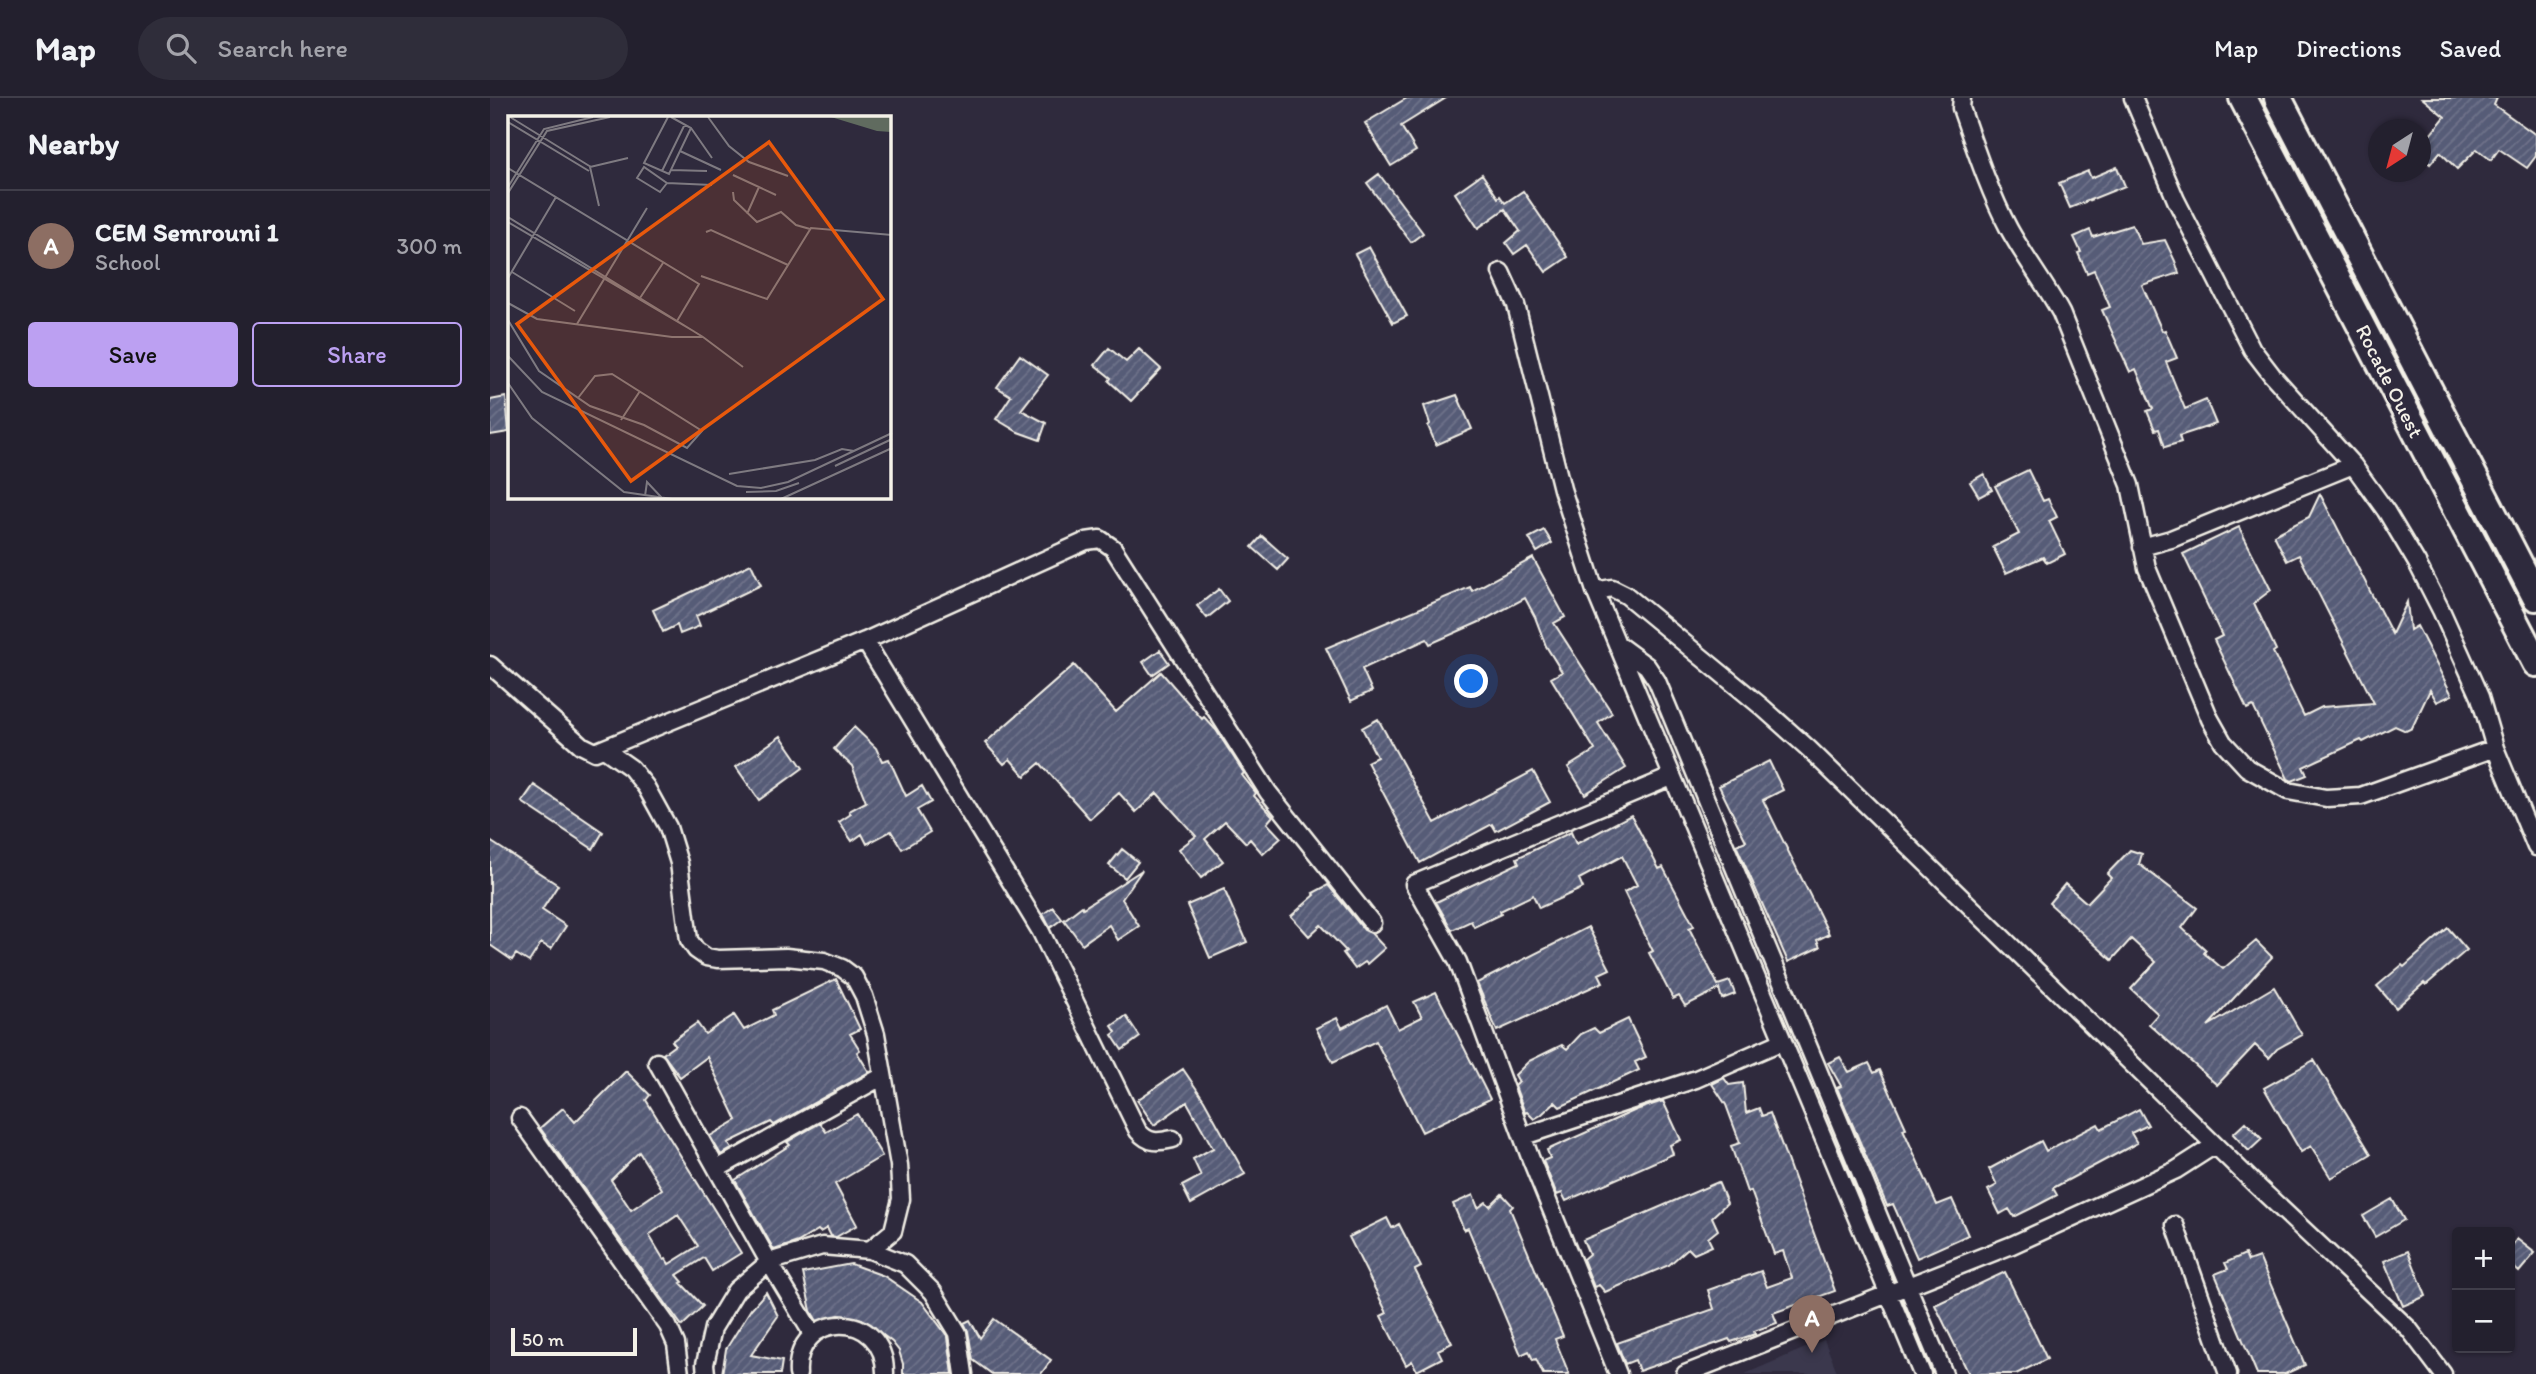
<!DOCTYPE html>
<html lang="en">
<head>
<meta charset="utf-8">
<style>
	body { margin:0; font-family:Itim,sans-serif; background:#2f2d3a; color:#f1f3f6 }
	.controls { position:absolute; right:21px; bottom:21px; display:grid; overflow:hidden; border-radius:7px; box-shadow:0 2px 5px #0004 }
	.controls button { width:63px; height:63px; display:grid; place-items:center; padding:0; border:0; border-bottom:2px solid #403e4a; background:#23202e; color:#f1f3f6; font:35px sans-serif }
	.compass { position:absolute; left:1878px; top:21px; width:63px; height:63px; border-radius:50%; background:#23202e; box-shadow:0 2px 5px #0004; rotate:216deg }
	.scale { position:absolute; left:21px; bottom:18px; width:126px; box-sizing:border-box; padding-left:7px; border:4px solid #f4f1e8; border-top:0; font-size:19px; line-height:24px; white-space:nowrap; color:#f4f1e8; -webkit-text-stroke:5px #2f2a3d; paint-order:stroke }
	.you { position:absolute; left:982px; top:584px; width:24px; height:24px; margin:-18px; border:5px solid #fff; border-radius:50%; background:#1a73e8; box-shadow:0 0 0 10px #1a73e833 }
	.badge { display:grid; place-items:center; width:46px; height:46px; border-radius:50%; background:#bca0f2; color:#fff; font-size:23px; font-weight:700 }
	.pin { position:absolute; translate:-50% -58px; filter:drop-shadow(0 2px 4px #0008) }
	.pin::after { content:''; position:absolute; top:37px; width:24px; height:21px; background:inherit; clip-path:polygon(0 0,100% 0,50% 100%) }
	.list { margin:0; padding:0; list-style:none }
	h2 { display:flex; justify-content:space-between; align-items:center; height:91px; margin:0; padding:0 28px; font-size:30px }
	h2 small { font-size:23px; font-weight:400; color:#a3a3aa }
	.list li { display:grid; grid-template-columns:46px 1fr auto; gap:21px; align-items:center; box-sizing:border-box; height:112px; padding:0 28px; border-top:2px solid #403e4a }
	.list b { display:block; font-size:26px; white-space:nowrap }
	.list p { margin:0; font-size:23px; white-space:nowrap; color:#a3a3aa }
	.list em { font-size:23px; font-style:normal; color:#a3a3aa }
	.actions { display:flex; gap:14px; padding:21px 28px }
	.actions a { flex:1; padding:16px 0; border:2px solid #bca0f2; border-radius:7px; text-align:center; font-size:24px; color:#bca0f2 }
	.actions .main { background:#bca0f2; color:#111 }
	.icon { flex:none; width:38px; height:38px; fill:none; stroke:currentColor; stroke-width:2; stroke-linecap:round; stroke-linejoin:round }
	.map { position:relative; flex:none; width:2046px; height:1276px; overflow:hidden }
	header { display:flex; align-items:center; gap:42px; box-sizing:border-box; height:98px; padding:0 35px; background:#23202e; border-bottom:2px solid #403e4a }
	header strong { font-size:33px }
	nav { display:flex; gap:38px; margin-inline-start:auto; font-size:24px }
	.search { width:490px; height:63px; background:#2f2d3a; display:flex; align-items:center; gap:18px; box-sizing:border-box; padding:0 24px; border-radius:38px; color:#a3a3aa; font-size:26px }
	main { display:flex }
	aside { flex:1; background:#23202e }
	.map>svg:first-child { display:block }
	.built { fill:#3b394e }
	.building { fill:url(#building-hatch); stroke:#f4f1e8; stroke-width:2; fill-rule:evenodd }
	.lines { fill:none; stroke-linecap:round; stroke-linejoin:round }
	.minor-casing { stroke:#f4f1e8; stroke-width:21 }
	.trunk-casing { stroke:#f4f1e8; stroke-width:32 }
	.minor { stroke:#2f2a3d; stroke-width:16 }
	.trunk { stroke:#2f2a3d; stroke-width:26 }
	.labels { text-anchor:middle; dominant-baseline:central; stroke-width:7; stroke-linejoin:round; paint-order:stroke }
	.street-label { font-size:21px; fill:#f4f1e8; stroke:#2f2a3d }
	.inset-road { fill:none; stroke:#7e7a81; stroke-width:2 }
	.view { fill:#e8590c; fill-opacity:0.15; stroke:#e8590c; stroke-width:3.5 }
	.inset-edge { fill:none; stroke:#f4f1e8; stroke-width:3.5 }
</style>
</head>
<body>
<header>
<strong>Map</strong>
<div class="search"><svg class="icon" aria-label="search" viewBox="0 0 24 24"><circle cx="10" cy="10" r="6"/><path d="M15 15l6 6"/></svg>Search here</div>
<nav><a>Map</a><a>Directions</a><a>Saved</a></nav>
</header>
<main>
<aside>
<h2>Nearby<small></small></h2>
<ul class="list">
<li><span class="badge" style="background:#8d6e63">A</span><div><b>CEM Semrouni 1</b><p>School</p></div><em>300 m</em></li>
</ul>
<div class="actions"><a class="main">Save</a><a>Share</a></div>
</aside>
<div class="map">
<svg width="2046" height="1276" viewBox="0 0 2046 1276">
	<defs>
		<pattern id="building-hatch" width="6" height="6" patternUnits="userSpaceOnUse" patternTransform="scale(1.75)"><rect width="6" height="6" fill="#565b77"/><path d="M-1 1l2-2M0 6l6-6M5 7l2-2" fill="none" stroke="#6f738a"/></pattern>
	</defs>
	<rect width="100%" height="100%" fill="#2f2a3d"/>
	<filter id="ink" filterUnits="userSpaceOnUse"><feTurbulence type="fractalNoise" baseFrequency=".0143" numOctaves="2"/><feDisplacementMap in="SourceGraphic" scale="14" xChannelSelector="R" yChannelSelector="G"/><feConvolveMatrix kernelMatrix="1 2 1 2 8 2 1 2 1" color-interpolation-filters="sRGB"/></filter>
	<g filter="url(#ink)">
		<path class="built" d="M1334,1242l14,34h-93z"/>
		<path class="building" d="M917,0h39l-45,28 15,25 -25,15 -26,-43z
			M1932,0h75l-3,7 42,30v21l-9,12 -28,-19 -8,11 -14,-11 -20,20 -17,-17 -10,12 -10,-8v-9l25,-30z
			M1627,69l8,19 -55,22 -11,-25 29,-12 3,7z
			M889,76l44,59 -12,9 -44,-59z
			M992,76l16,24 2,-2 5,7 18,-12 45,66 -22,15 -19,-27 -13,9 -8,-11 14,-12 -15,-22 -27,19 -23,-35z
			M1642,127l9,19 24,-4 10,21 4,12 -37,12 20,46 3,-1 12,28 -11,4 19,47 21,-9 10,24 -37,12 2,6 -16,5 -6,-18 -4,1 -8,-19 6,-2 -17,-40 -6,3 -28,-62 8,-3 -16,-37 -7,3 -9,-20 3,-1 -7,-15 16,-7 3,7z
			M879,149l38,69 -14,7 -38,-69z
			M619,250l17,14 13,-13 22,20 -30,32 -22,-20 2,-3 -16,-13z
			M530,257l28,20 -27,35 25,13 -6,17 -22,-8 -22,-13 15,-23 -14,-9z
			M967,297l15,34 -36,16 -8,-19 2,-2 -6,-18z
			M16,299l3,35 -19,3v-35z
			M1538,372l15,31 5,-2 9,18 -8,4 16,33 -18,9 -4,-6 -37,16 -13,-26 26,-13 -24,-48z
			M1494,376l8,16 -13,7 -9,-15z
			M1830,396l72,140 15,-32 3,28 7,-4 35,69 -15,7 -7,-12 -18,38 -6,3 -11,-5 -32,16 -2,-2 -58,27 4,8 -15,6 -4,-2 -35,-73 -6,3 -33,-69 8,-4 -39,-82 56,-27 32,63 -17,13 22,47 -3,2 31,64 18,-9 52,-4 -75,-148 -12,6 -13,-26 35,-18z
			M1054,432l8,13 -15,9 -8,-14z
			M772,438l26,23 -10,11 -26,-23z
			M1043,460l32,59 -11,6 58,90 -14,10 28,45 -41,26 -17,-27 27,-17 -44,-72 11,-6 -16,-26 -11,-29 -10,-19 -41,22 -54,24 -3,-5 -65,30 10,22 -21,10 -25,-53 144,-61 2,4z
			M261,466l10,21 -65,31 4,10 -20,8 -3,-9 -14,7 -10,-22z
			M729,491l9,12 -21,17 -10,-12z
			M670,552l9,13 -17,12 -9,-13z
			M584,567l42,47 45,-40 41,47 2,-2 12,13 28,43 -2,2 14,18 -2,3 19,20 -6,7 14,15 -18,16 -13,-15 -4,4 -21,-22 -20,18 18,22 -22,17 -22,-29 17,-13 -39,-43 -21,19 -17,-19 -29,26 -50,-56 -15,13 -15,-17 -6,5 -19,-21z
			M888,621l57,104 98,-52 17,31 -54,29 -4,-7 -72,39 -53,-101 10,-5 -15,-29z
			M364,629l22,21 6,13 7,-2 17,37 16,-10 9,16 -14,8 13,22 -28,17 -11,-18 -24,13 -5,-10 -10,7 -13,-19 12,-8 -2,-3 17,-9 -14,-36 -18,-17z
			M291,638l22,32 -44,32 -23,-33z
			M1279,663l14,29 -20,10 66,134 -12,6 3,7 -32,15 -52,-117 10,-4 -27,-55z
			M44,687l69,47 -10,17 -71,-47z
			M1141,717l28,54 4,-2 31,59 -5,2 29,57 12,-4 5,13 -13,5 -3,-10 -34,17 -6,-10 -6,3 -24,-46 4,-2 -29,-59 13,-7 -15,-29 -43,23 4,9 -44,20 -6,-13 -33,16 1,3 -27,13 -3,-6 -19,9 -16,-28 83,-39 -2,-5 54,-26 5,12z
			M0,743l68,44 -16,25 24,16 -15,23 -10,-6 -12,19 -13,-8 -4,6 -22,-15z
			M632,751l16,13 -13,16 -16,-13z
			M1640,752l12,4 -3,10 58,44 -15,20 24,22 -2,3 19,16 33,-28 16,16 -64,69 66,-39 28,48 -25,14 -8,9 -14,-13 -38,40 -68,-61 9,-10 -27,-25 25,-27 -25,-23 -19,21 -63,-57 16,-19 22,19 24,-25 -4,-4z
			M652,772l-20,29 17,27 -21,14 -9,-15 -27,19 -18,-24 18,-14 1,2z
			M838,787l36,45 7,3 14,15 -18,16 -2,-2 -10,7 -12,-16 3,-2 -25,-26 -12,11 -18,-20 24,-21 -2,-2z
			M734,791l23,53 -37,16 -23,-53z
			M563,809l9,12 -12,9 -7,-14z
			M1098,829l22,42 -11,5 4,8 -106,49 -20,-48z
			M1958,830l19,22 -41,35 -2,-2 -28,25 -19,-22 25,-21 2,2z
			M346,881l24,50 -10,5 10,16 -3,2 12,20 -95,53 -3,-3 -43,21 4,6 -11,6 -11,-19 27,-16 -30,-63 -27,20 -17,-23 12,-9 -3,-4 25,-18 8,11 29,-19 10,15 30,-15 -2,-5z
			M946,894l54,107 -68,33 -46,-91 -43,21 -17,-34 21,-10 5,10 44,-23 12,24 24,-12 -8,-15z
			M636,918l14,21 -18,13 -10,-15 4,-3 -4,-6z
			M1138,921l18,38 -11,5 4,8 -79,37 -5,-5 -14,13 -7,4 -7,-7 -2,1 -10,-27 4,-4 -4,-7 14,-14 33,-16 5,4 14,-15 13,-6 5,5z
			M1350,959l9,15 20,-9 5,10 6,-3 26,58 -3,1 34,76 15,-6 16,36 -51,23 -24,-54 -6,2 -50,-118 4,-2 -13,-23z
			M1824,962l57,94 -40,24 -20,-32 -10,6 -37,-64z
			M693,971l21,31 41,74 -54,30 -9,-18 19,-10 -8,-17 20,-11 -26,-46 -33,23 -17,-25z
			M136,973l24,24 -4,5 95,153 -29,18 -8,-13 -27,17 6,7 -2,1 22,23 -21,20 -142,-198 23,-20 12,14zM149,1054l23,37 -31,21 -20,-30zM188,1117l20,31 -29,18 -3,-5 -2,1 -15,-25z
			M1234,980l5,7 14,-2 3,30 13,-5 3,8 8,-3 65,178 -62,22 4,10 -23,8 1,3 -24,8 -2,-3 -90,32 -4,-11 -10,4 -8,-21 97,-34 -6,-19 53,-19 6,16 25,-9 -9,-27 -9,3 -23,-63 -4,1 -16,-46 9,-3 -14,-38 -14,-21z
			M1173,1003l18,39 -11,5 3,9 -107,47 -4,-8 -5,2 -14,-34 7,-3 -3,-8 89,-40z
			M1649,1011l9,16 -17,8 6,10 -84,45 4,7 -21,11 -22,11 -5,-8 -9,5 -12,-24 9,-5 -8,-16 52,-28 5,10 52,-27 3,5z
			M367,1016l25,42 -47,28 22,41 -21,12 -5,-1 -4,-8 -7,4 -2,-2 -20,12 -24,8 -39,-70 55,-35 -3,-3 33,-19 6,9z
			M1756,1024l16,17 -13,12 -16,-17z
			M1228,1084l9,21 -15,14 6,13 -10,8 4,8 -18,8 -6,-6 -19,17 -64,27 -6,-7 -5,2 -11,-28 6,-5 -6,-14z
			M1012,1096l11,12 -3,3 53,127 -8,3 14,35h-26l-7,-15 -3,1 -4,-9 -8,4 -53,-127 -4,2 -11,-26 20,-9 5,13 8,-6 4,4z
			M1902,1101l12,21 -29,17 -12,-21z
			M897,1120l5,10 7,-4 22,43 -6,3 37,73 -14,7 4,8 -25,13 -5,-10 -6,4 -25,-49 6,-3 -38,-76z
			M2027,1141l18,14 -16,19 -9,-8v-16z
			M1918,1153l18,45 -23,10 -19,-45z
			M1755,1156l3,7 11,-4 46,108 -20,9h-28l-42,-100 13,-5 -3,-6z
			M361,1166l33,12 38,26 26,35 5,37h-50v-10l-4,-13 -7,-9 -30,-23 -23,-4 -22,6 -6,-10 -8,-38z
			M1515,1174l42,87 -31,15h-47l-34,-69z
			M276,1194l12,24 -27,39 31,6 -2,13h-58l4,-25 25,-40z
			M504,1221l57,41 -10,14h-49l-19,-14 -5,-29 -4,-8 6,-3 10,18z"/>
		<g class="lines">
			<defs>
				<path id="minor" d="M1472,0l-1,10c14,40 28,83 48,121 16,29 36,55 52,84l69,172 17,83 63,151 13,23 24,26 41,23 38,7 35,-2 134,-48
					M1643,0l43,102 76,149 20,26 81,90 33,46 31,52 24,47 39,87 15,51 41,99
					M1011,174l15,33 46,184 33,102 327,783
					M1652,449l29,-8 182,-74
					M1105,493l17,-3 14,7 136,112 47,42 446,435 154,145 34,45
					M375,543l175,289 98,201c11,13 20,11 35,8
					M1127,546l30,22 10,15 287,693
					M0,567l91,80 14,7 270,-111 221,-100 14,-2 13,9 155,244 104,131
					M114,651l27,19 15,19 22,40 11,36 10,77 7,10 10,7 12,2 68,-2 38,4 18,7 12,9 10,19 12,38 23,131 2,34 -8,32 -23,19
					M167,964l112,200 44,73
					M30,1020l148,208 8,18 4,30
					M1034,1038l172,-57 87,-38
					M227,1071l166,-93
					M1685,1127l53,149
					M216,1276l-1,-10 8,-36 23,-38 33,-28 53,-16 48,4 35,14 28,28 25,41 6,41
					M308,1276c-4,-64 88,-67 87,0
					M1128,1276l-88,-217 -72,-195 -44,-78 257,-107
					M1195,1276l327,-129 164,-75 39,-25"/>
				<path id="trunk" d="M1753,0l293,565
					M1788,0l258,499"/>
			</defs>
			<use href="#minor" class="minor-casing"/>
			<use href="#trunk" class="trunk-casing"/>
			<use href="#minor" class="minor"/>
			<use href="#trunk" class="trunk"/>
		</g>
	</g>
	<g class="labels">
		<g class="street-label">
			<text transform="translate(1900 283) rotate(63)">Rocade Ouest</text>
		</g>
	</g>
	<g transform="translate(18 18)">
		<rect width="383" height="383" fill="#2f2a3d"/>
		<path d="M323,1h60v15l-14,-1z" fill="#606b5f"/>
		<path class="inset-road" d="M2,1l81,50M160,1l-24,46 25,11 22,-46M163,1l20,11 21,30M200,1l21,29 20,16 39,14M0,6l81,49M172,35l41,19M0,52l191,116 -22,37M163,54l36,1M154,55l23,-47M225,59l43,20M159,67l-7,9 -23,-14 7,-11 23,16 45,2M0,71l36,-58 49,-12M225,76l1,8 23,22 24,-10 15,13 14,4M0,77l39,-62 63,-14M91,90l-9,-39 38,-9M239,98l12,-27M0,101l195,120 40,30M0,106l187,110M198,116l5,-2 77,35M4,156l63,39M193,160l66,23 44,-71 81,7M0,162l48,-81M132,182l23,-35M0,187l29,16 135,18h31M0,204l31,51 51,35 54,19 43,23 15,-17 -90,-57 -17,2 -17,22M69,208l70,-116M0,240l34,36 195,94 24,2 27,-6 104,-49M0,267l24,35 92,74 48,7M113,304l19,-29M327,350l57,-27M221,358l86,-14 27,-11 12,2M238,376l30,-1 23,-8M137,380l2,-14 15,16M273,383l111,-51"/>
		<path class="view" d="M261,26l114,157 -252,182 -114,-157z"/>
		<rect width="383" height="383" class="inset-edge"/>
	</g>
</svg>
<div class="controls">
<button>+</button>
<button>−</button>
</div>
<svg class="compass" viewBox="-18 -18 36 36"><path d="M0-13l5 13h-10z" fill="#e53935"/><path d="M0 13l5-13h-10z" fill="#a3a3aa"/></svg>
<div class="scale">50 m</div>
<div class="you"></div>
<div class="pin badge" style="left:1322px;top:1255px;background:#8d6e63">A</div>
</div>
</main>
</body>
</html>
